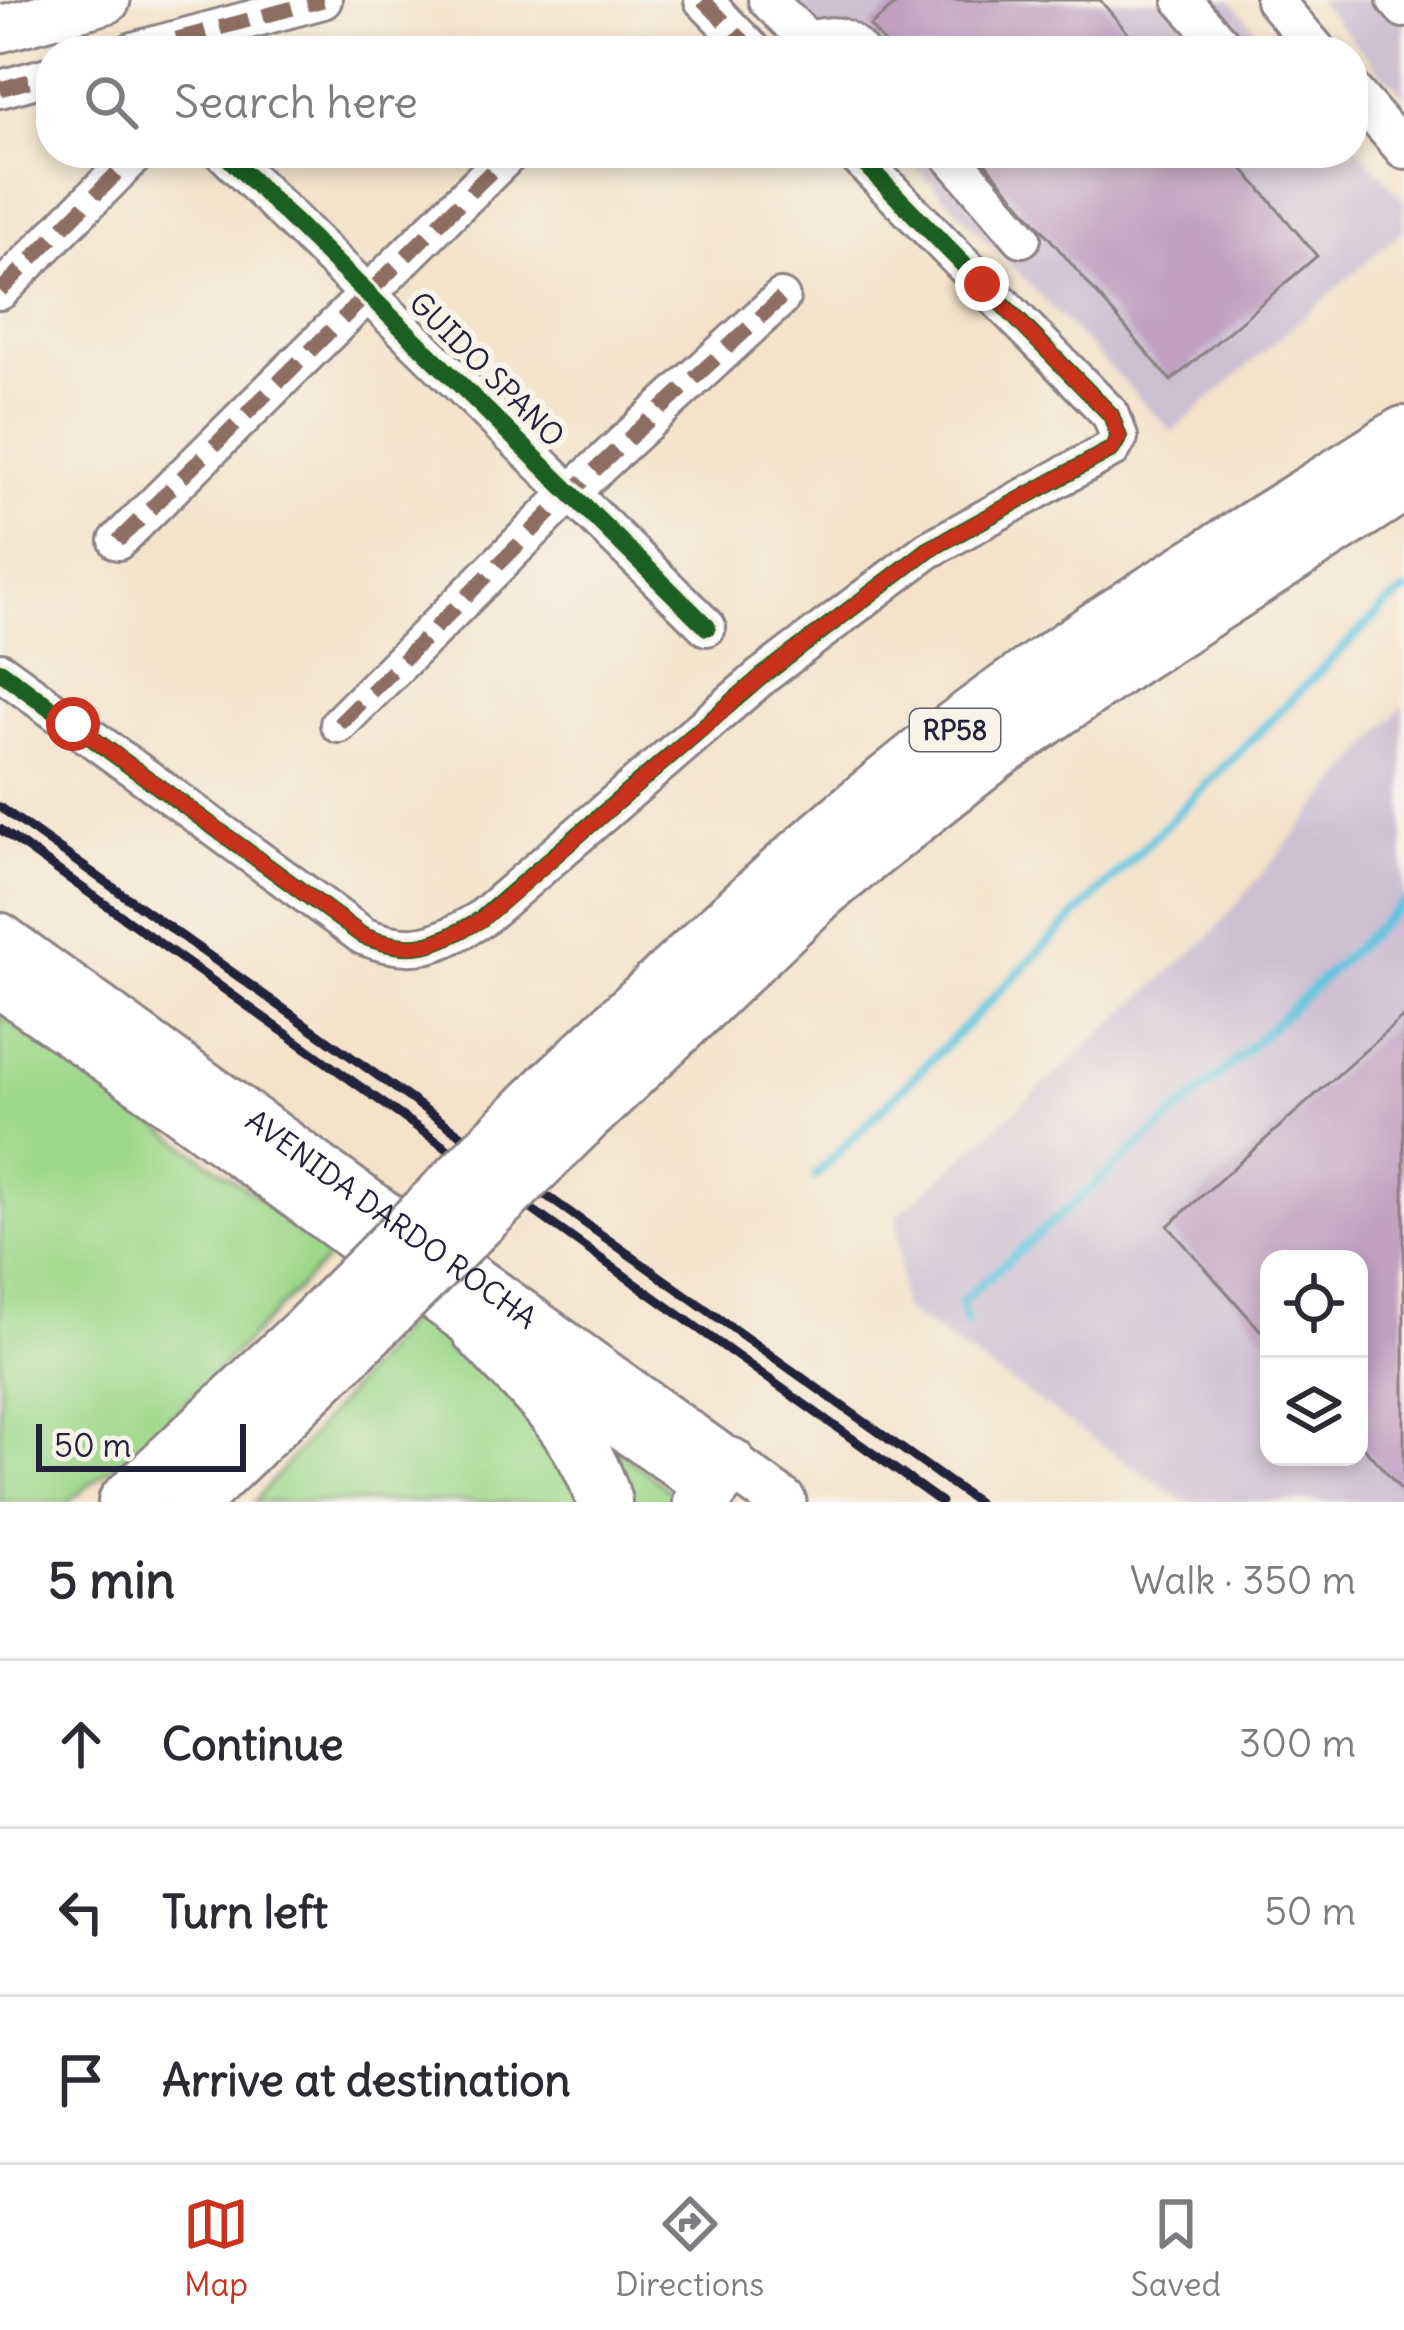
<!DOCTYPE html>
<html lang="en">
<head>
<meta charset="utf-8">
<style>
	body { margin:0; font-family:Delius,sans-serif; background:#f7f7f7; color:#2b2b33 }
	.controls { position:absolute; right:36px; bottom:36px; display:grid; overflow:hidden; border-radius:24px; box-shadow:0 6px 18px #0003 }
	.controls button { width:108px; height:108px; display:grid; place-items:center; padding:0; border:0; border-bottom:3px solid #e1e1e2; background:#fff; color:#2b2b33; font:60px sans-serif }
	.scale { position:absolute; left:36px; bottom:30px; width:210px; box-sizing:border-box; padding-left:12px; border:6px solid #22223b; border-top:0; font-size:33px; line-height:42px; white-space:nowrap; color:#22223b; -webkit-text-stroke:9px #f7f3e8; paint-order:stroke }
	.stop { position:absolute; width:36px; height:36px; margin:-27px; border:9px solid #c8321e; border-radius:50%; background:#fff }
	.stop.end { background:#c8321e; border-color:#fff; box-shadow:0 3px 12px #0008 }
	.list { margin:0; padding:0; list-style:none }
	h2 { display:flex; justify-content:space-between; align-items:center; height:156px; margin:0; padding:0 48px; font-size:51px }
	h2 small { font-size:39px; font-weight:400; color:#7c7c81 }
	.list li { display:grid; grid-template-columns:78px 1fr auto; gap:36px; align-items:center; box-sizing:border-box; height:168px; padding:0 48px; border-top:3px solid #e1e1e2 }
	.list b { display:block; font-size:45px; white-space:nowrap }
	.list em { font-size:39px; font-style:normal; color:#7c7c81 }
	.icon { flex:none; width:66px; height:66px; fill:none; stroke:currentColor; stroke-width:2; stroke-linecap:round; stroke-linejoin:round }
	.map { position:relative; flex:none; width:1404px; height:1502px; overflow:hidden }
	.search { position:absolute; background:#fff; box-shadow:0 6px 18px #0003; left:36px; right:36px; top:36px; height:132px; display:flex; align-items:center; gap:30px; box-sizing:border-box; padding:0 42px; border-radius:48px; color:#7c7c81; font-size:45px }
	.sheet { height:660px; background:#fff }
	nav { display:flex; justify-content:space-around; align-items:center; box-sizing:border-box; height:168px; border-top:3px solid #e1e1e2; background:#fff; font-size:33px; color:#7c7c81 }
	nav a { display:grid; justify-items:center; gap:6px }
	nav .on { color:#c8321e }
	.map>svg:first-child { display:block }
	.industrial { fill:#cdbed2; fill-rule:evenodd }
	.green { fill:#9ed88b; stroke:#607d63; stroke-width:3 }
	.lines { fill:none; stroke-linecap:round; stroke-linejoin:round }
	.stream { stroke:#61c4df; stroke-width:9 }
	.building { fill:#c1a0c2 }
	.minor-casing { stroke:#8b8283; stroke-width:42 }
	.major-casing { stroke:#8b8283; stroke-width:51 }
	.highway-casing { stroke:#8b8283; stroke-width:60 }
	.minor { stroke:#fff; stroke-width:36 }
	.major { stroke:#fff; stroke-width:45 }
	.highway { stroke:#fff; stroke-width:54 }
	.rail { stroke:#22223b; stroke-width:9 }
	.highway-bridge-casing { stroke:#8b8283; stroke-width:60; stroke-linecap:butt }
	.highway-bridge { stroke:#fff; stroke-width:54 }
	.quiet { stroke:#8d6e63; stroke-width:15; stroke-dasharray:30 15; stroke-linecap:butt }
	.cycleway-casing { stroke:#f7f3e8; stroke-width:26 }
	.cycleway { stroke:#1b5e20; stroke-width:18 }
	.route { stroke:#c8321e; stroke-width:15 }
	.labels { text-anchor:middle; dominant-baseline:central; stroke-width:12; stroke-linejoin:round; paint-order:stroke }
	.shield { fill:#f7f3e8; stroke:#62616f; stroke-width:3 }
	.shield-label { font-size:27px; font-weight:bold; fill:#22223b }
	.street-label { font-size:30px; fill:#22223b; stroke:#f7f3e8 }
</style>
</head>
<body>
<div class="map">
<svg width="1404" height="1502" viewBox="0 0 1404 1502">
	<rect width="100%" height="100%" fill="#f7f3e8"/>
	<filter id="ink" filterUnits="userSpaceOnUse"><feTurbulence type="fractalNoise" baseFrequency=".00833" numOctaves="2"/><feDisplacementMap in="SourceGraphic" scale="24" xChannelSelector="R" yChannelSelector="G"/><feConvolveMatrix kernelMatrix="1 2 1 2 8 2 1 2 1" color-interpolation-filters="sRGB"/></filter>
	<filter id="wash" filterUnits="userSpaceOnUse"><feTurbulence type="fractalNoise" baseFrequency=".004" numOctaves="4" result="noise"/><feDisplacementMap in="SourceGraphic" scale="48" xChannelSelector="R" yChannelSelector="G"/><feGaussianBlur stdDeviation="2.7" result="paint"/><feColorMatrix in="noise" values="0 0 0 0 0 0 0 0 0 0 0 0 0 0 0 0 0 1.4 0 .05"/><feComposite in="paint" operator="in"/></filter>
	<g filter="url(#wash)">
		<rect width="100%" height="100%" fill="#f4e2cb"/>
		<path class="industrial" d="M754,0h476l44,51h-471z
			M1317,0h87v97z
			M1353,142l51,59v28l-232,203 -270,-279h451z
			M1404,704v798h-219l-283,-194 -5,-92 313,-280zM1269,1259h90v198h-90z"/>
		<path class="green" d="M0,1015l335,236 -177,180 -90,71h-68z
			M412,1317l103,80 71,105h-332z
			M586,1424l98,78h-67z"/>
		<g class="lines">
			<path class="stream" d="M815,1176l570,-570 19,-14
				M967,1323l-6,-21 260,-228 183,-172"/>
		</g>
		<g id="blocks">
			<path class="building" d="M901,0h199l43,51h-252l-21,-25z
				M977,153h253l87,103 -146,125z
				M1404,1016v477l-45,-51v-183h-90v81l-101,-114z"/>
		</g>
	</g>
	<g filter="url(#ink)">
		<use href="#blocks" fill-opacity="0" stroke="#8b8283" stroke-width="3"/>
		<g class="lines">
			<defs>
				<path id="minor" d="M703,0l50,51
					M767,0l41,40c23,-5 34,-8 51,11
					M1182,0l46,51
					M1274,0l44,51
					M1396,0l8,9
					M133,51l190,-51
					M0,89l51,-14
					M1353,91l51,59
					M224,153l483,474
					M948,153l74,85
					M0,291l137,-138
					M118,541l392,-388
					M0,671l363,265c51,20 74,9 118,-17l280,-242 167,-127 184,-101 7,-12 -8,-22 -257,-262
					M339,724l230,-230 212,-196"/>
				<g id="major">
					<path d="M0,29l107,-29"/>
					<path id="s1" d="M0,936l783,566"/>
					<path d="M0,985l171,119 308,226 224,152"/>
				</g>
				<path id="highway" d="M552,1087c115,-108 228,-219 351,-318 156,-126 333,-227 501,-335
					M580,1121l242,-230 174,-139 136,-94 272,-175
					M479,1330c48,52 106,102 125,172
					M126,1502l182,-171
					M191,1502l149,-144
					M701,1502l28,-37"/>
			</defs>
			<use href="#minor" class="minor-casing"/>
			<use href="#major" class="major-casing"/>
			<use href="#highway" class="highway-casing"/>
			<use href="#minor" class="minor"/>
			<use href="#major" class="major"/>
			<use href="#highway" class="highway"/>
			<path class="rail" d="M0,807l977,695
				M0,829l941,673"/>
			<defs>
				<path id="highway-bridge" d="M308,1331l244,-244
					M340,1358l240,-237"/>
			</defs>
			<use href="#highway-bridge" class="highway-bridge-casing"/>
			<use href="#highway-bridge" class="highway-bridge"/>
			<path class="quiet" d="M703,0l50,51
				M133,51l190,-51
				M0,89l51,-14
				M0,291l137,-138
				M118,541l392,-388
				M339,724l230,-230 212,-196"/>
			<defs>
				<path id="cycleway" d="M224,153l483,474
					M0,671l363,265c51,20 74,9 118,-17l280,-242 167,-127 184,-101 7,-12 -8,-22 -257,-262"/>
			</defs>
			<use href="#cycleway" class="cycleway-casing"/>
			<use href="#cycleway" class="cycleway"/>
		</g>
	</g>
	<g class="lines" filter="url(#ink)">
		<path class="route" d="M73,724l290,212c51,20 74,9 119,-17l279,-242 167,-127 184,-101 7,-12 -8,-22 -129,-131"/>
	</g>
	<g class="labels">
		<rect class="shield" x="910" y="709" width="90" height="42" rx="9"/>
		<g class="shield-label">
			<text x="955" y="730">RP58</text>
		</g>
		<g class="street-label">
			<text transform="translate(487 369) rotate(45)">GUIDO SPANO</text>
			<text stroke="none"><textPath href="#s1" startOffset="483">AVENIDA DARDO ROCHA</textPath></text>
		</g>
	</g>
</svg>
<div class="controls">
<button><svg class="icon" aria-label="locate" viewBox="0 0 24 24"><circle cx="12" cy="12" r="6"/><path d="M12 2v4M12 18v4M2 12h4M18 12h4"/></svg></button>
<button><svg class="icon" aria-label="layers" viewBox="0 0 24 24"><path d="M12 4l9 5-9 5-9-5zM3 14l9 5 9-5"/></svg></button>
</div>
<div class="scale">50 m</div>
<div class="stop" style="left:73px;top:724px"></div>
<div class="stop end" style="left:982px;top:284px"></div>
<div class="search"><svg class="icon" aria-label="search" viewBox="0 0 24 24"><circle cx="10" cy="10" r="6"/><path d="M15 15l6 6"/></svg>Search here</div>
</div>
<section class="sheet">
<h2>5 min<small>Walk · 350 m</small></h2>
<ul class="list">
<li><svg class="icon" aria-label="ahead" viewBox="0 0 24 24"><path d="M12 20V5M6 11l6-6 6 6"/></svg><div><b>Continue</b></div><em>300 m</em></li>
<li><svg class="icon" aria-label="left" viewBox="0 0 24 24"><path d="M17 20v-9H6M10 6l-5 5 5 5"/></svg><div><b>Turn left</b></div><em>50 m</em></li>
<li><svg class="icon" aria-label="arrive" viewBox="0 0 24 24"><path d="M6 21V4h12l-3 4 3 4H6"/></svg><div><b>Arrive at destination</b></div></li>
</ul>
</section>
<nav>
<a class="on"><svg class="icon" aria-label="map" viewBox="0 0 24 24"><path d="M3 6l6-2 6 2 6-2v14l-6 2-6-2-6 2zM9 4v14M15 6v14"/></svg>Map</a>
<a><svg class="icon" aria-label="directions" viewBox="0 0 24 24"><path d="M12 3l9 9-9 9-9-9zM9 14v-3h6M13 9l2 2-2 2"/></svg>Directions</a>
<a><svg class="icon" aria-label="saved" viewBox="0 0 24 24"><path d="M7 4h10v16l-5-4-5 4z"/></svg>Saved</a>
</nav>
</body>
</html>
